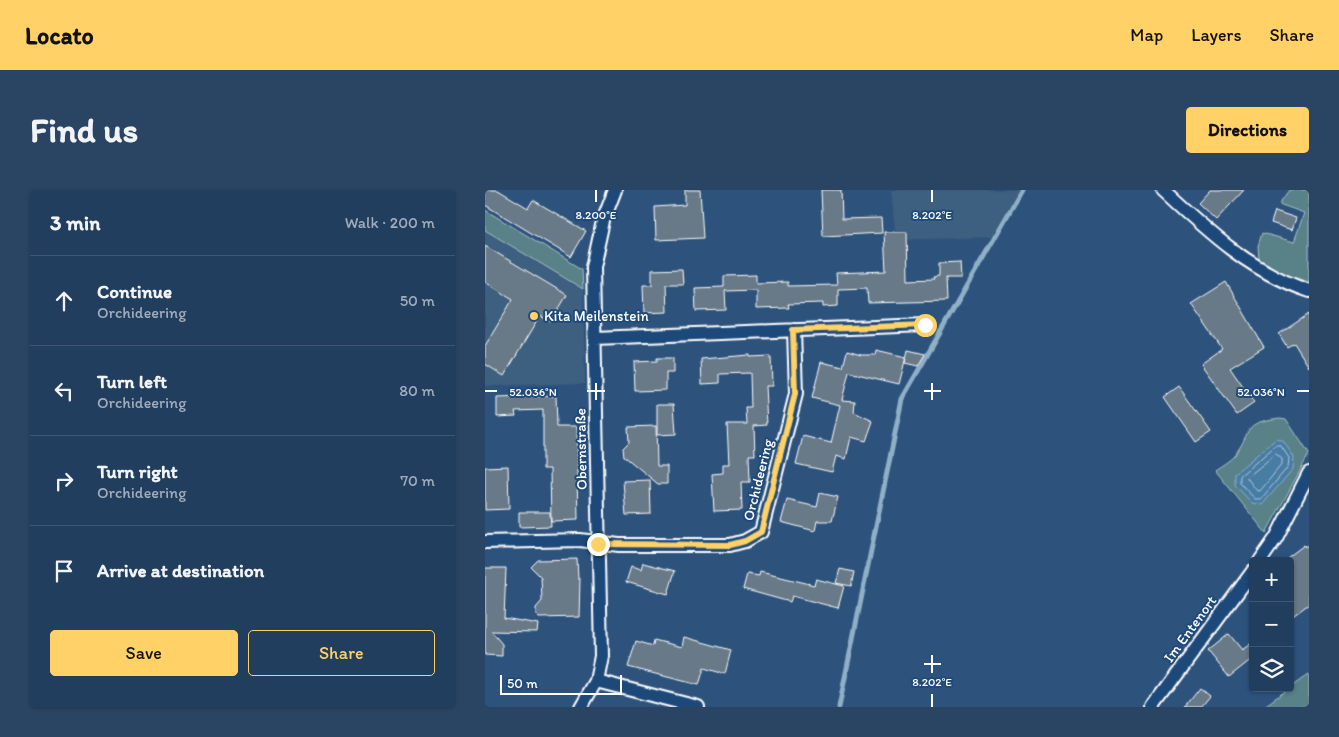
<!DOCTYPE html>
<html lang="en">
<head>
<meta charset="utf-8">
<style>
	body { margin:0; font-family:Itim,sans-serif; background:#2a4564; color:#f1f3f6 }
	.controls { position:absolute; right:15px; bottom:15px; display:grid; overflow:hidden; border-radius:5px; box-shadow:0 1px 4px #0004 }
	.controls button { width:45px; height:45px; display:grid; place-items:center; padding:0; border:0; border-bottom:1px solid #3f5773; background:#223e5e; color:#f1f3f6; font:25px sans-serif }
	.scale { position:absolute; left:15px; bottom:12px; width:122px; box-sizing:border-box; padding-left:5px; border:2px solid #fff; border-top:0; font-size:14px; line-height:18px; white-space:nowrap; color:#fff; -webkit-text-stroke:4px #1f4a7a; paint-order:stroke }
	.stop { position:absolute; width:15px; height:15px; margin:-11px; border:4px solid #ffd166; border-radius:50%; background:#fff }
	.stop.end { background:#ffd166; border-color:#fff; box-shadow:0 1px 5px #0008 }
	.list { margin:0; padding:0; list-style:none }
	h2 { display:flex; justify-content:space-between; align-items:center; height:65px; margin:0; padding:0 20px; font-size:21px }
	h2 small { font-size:16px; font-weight:400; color:#a2aebc }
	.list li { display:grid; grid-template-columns:32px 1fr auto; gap:15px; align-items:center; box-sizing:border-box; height:90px; padding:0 20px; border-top:1px solid #3f5773 }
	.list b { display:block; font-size:19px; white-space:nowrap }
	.list p { margin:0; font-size:16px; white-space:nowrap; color:#a2aebc }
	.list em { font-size:16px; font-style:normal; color:#a2aebc }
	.actions { display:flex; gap:10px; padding:15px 20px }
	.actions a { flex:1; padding:11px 0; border:1px solid #ffd166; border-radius:5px; text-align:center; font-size:18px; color:#ffd166 }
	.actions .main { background:#ffd166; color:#111 }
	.icon { flex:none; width:28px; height:28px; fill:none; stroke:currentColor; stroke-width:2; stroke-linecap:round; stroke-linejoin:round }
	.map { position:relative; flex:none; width:824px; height:517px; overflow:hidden; border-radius:5px }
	header { display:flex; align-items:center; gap:30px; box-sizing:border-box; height:70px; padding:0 25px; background:#ffd166; color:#111 }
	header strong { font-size:24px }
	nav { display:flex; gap:28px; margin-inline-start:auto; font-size:18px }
	.intro { display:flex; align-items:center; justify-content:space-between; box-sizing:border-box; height:120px; padding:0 30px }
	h1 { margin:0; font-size:35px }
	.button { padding:12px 22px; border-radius:5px; background:#ffd166; color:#111; font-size:18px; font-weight:700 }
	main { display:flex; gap:30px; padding:0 30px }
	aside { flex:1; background:#223e5e; border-radius:5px; box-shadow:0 1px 4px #0004 }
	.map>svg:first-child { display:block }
	.built { fill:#3e5e80 }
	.green { fill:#588188; stroke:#acc0c4 }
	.water { fill:#467ba3; stroke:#90b0c8 }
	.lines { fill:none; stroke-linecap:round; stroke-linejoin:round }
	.shore { stroke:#b5cada; stroke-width:1 }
	.stream { stroke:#90b0c8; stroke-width:5 }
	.building { fill:#677987; stroke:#fff }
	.street-casing { stroke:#fff; stroke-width:16 }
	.street { stroke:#1f4a7a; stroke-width:12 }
	.route { stroke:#ffd166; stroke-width:6 }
	.ticks { fill:none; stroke:#fff; stroke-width:2 }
	.poi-dot { fill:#ffd166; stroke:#1f4a7a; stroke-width:2 }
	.labels { text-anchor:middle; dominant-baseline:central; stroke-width:4; stroke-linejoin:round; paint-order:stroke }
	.poi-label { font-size:15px; fill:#fff; stroke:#1f4a7a; text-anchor:start }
	.street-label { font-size:15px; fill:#fff; stroke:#1f4a7a }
	.ticks-label { font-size:12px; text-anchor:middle; fill:#fff; stroke:#1f4a7a; stroke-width:4; stroke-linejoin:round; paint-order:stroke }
</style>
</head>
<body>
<header>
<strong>Locato</strong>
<nav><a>Map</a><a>Layers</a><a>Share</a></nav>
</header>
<div class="intro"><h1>Find us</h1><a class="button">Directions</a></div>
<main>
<aside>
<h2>3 min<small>Walk · 200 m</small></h2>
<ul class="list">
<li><svg class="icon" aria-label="ahead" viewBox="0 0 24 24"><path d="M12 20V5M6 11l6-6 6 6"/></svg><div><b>Continue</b><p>Orchideering</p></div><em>50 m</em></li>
<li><svg class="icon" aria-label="left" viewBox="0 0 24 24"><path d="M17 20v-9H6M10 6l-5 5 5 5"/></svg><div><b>Turn left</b><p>Orchideering</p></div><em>80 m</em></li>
<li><svg class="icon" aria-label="right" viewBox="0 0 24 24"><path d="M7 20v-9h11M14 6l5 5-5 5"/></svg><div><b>Turn right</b><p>Orchideering</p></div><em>70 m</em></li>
<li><svg class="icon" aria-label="arrive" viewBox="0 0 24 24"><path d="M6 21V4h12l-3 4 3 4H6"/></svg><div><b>Arrive at destination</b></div></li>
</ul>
<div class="actions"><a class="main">Save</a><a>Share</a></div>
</aside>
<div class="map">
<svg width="824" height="517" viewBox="0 0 824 517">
	<rect width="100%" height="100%" fill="#2d537d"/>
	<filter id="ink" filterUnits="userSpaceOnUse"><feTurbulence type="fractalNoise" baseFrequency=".02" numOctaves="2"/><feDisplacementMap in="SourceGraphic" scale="10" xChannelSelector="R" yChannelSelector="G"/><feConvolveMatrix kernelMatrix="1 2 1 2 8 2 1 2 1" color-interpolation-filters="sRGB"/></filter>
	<g filter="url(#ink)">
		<path class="built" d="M406,0h129l-27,47 -97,3z
			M0,40l98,59 2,94 -100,3z"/>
		<path class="green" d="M804,0h20v92l-26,-8 -24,-15 -1,-13 4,-13 32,9 10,-29 -25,-9z
			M0,20l97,59 1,20 -98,-59z
			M795,228l6,1 23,35 -43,79 -51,-63c6,-4 14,-9 19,-14 20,-26 6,-33 46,-38z
			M824,484v33h-46z"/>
		<path class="water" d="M791,249l7,2 11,16 -1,12 -31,36 -10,-2 -17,-18v-12z"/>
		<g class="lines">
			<path class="shore" d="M792,255l4,1 8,12 -1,9 -27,32h-6l-15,-16v-7z
				M791,264l6,5v5l-22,27h-3l-10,-13z"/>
			<path class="stream" d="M354,517l63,-308 120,-209"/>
		</g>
		<path class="building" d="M0,0h13l30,18 5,-8 53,31 -15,26 -86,-52z
			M200,0h15l3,48 -47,2 -1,-33 30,-2z
			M336,0h20l1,29 39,-1 1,15 -59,3z
			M725,0h34l-28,30 -18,-17z
			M790,21l21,7 -4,12 -21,-7z
			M399,42h23l1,48 26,-1 -1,-2 6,-1v-13l21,-1 1,16h-15l1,23 -79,2 -1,-15 -29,1v17l-15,1v-4l-35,1 1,4 -33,1v-19l-31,1 1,19 -30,1 -1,-23 29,-1v-11l32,-1v8l32,-1v4l49,-1 -1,-12 50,-2z
			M0,56l82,49 -16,27 -11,-6 -36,60 -19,-12v-18l28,-47 -28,-17z
			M197,79l1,15h-17l1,28 -23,1 -1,-28h9v-15z
			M741,92l38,65 -34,21 24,35 -17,12 -36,-51 21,-15 -31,-45z
			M824,124v53l-15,-24 -7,4 -8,-13z
			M391,160l30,7 -7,27 -50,-12 -7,28 13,1 -1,11 19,9 -7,20 -15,-4 -5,22 -10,-3 -4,16 -36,-8 7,-28 28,7 9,-38 -28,-7 9,-36 22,5 4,-16 14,4h14z
			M423,160l17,4 -7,12 -13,-3z
			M265,165v2l21,-1 1,30h-7l2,39 -13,1 1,29h-6l1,27h-9l1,28 -28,1 -2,-37 11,-1v-9h6l-2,-40h20l-1,-16h5l-1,-35 -30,1v9l-18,1 -1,-25z
			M172,168h16v15h-7v17l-31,1 -1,-29 23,-1z
			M694,197l32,45 -15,10 -31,-45z
			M71,206l1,31h19l2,93 -27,1 -1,-52h-7v-59l-28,1 1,5 -19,1v-19z
			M172,214h17l2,30 -19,1z
			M171,236l1,40h10v18h-9l-34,-28 -1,-8 6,-6 -1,-15z
			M23,276l1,43 -24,1v-43z
			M165,290l1,34 -25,1 -3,-34z
			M335,303l18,4 -6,24h-15l-2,10 -34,-9 6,-22 30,7z
			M34,322h31l1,14 -32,1z
			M824,354v60l-19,14v-57h-7l21,-16 1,2z
			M92,369l1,20h2l-1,38 -40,1 -3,-3v-7l6,-7 -1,-24 -10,-10 7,-7z
			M158,373l32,8 -7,23 -42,-12 5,-15 10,3z
			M0,378h21l-2,50 34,6 -1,8 -46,-1 11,13v12l-17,-1z
			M355,379l14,3 -3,14 -15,-3z
			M275,382l54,13 2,-6 28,7 -6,22 -46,-12 -2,6 -47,-13 4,-15 12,2z
			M744,444l13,16 11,-8v16l-24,19 -21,-26z
			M199,447l47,13 -6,24 -21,-6 -5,17 -71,-18 8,-26 17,5 1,-6 28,7z
			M715,498l10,8 -9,11h-16z"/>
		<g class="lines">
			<defs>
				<path id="street" d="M678,0c44,41 88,82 146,101
					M110,148l330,-13
					M0,352l95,-2 39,5h111l15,-4 16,-9 35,-138 -2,-64
					M775,371l16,-23 33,-65
					M111,491l102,26
					M96,517l15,-26 5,-25 -8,-389 10,-46 12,-31
					M668,517l100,-136"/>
			</defs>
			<use href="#street" class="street-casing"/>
			<use href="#street" class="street"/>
		</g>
	</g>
	<g class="lines" filter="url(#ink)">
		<path class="route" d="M113,354l132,1 15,-4 16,-9 34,-138 -2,-64 132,-5"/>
	</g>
	<path class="ticks" d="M111,0v12M447,0v12M111,193v17M447,193v17M0,201h12M102,201h18M439,201h17M812,201h12M447,465v18M439,474h17M447,504v13"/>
	<circle class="poi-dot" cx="49" cy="126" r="5"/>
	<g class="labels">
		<g class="poi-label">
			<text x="59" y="126">Kita Meilenstein</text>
		</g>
		<g class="street-label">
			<text transform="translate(96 259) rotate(-91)">Obernstraße</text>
			<text transform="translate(273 290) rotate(-76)">Orchideering</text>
			<text transform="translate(705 439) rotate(-54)">Im Entenort</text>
		</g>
	</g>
	<g class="ticks-label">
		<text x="111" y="29">8.200°E</text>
		<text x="447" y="29">8.202°E</text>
		<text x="48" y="206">52.036°N</text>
		<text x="776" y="206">52.036°N</text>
		<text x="447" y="496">8.202°E</text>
	</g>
</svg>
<div class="controls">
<button>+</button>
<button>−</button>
<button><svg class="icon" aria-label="layers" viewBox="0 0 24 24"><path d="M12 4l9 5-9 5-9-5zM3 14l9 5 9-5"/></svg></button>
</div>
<div class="scale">50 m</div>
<div class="stop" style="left:440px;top:135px"></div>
<div class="stop end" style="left:113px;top:354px"></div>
</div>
</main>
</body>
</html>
